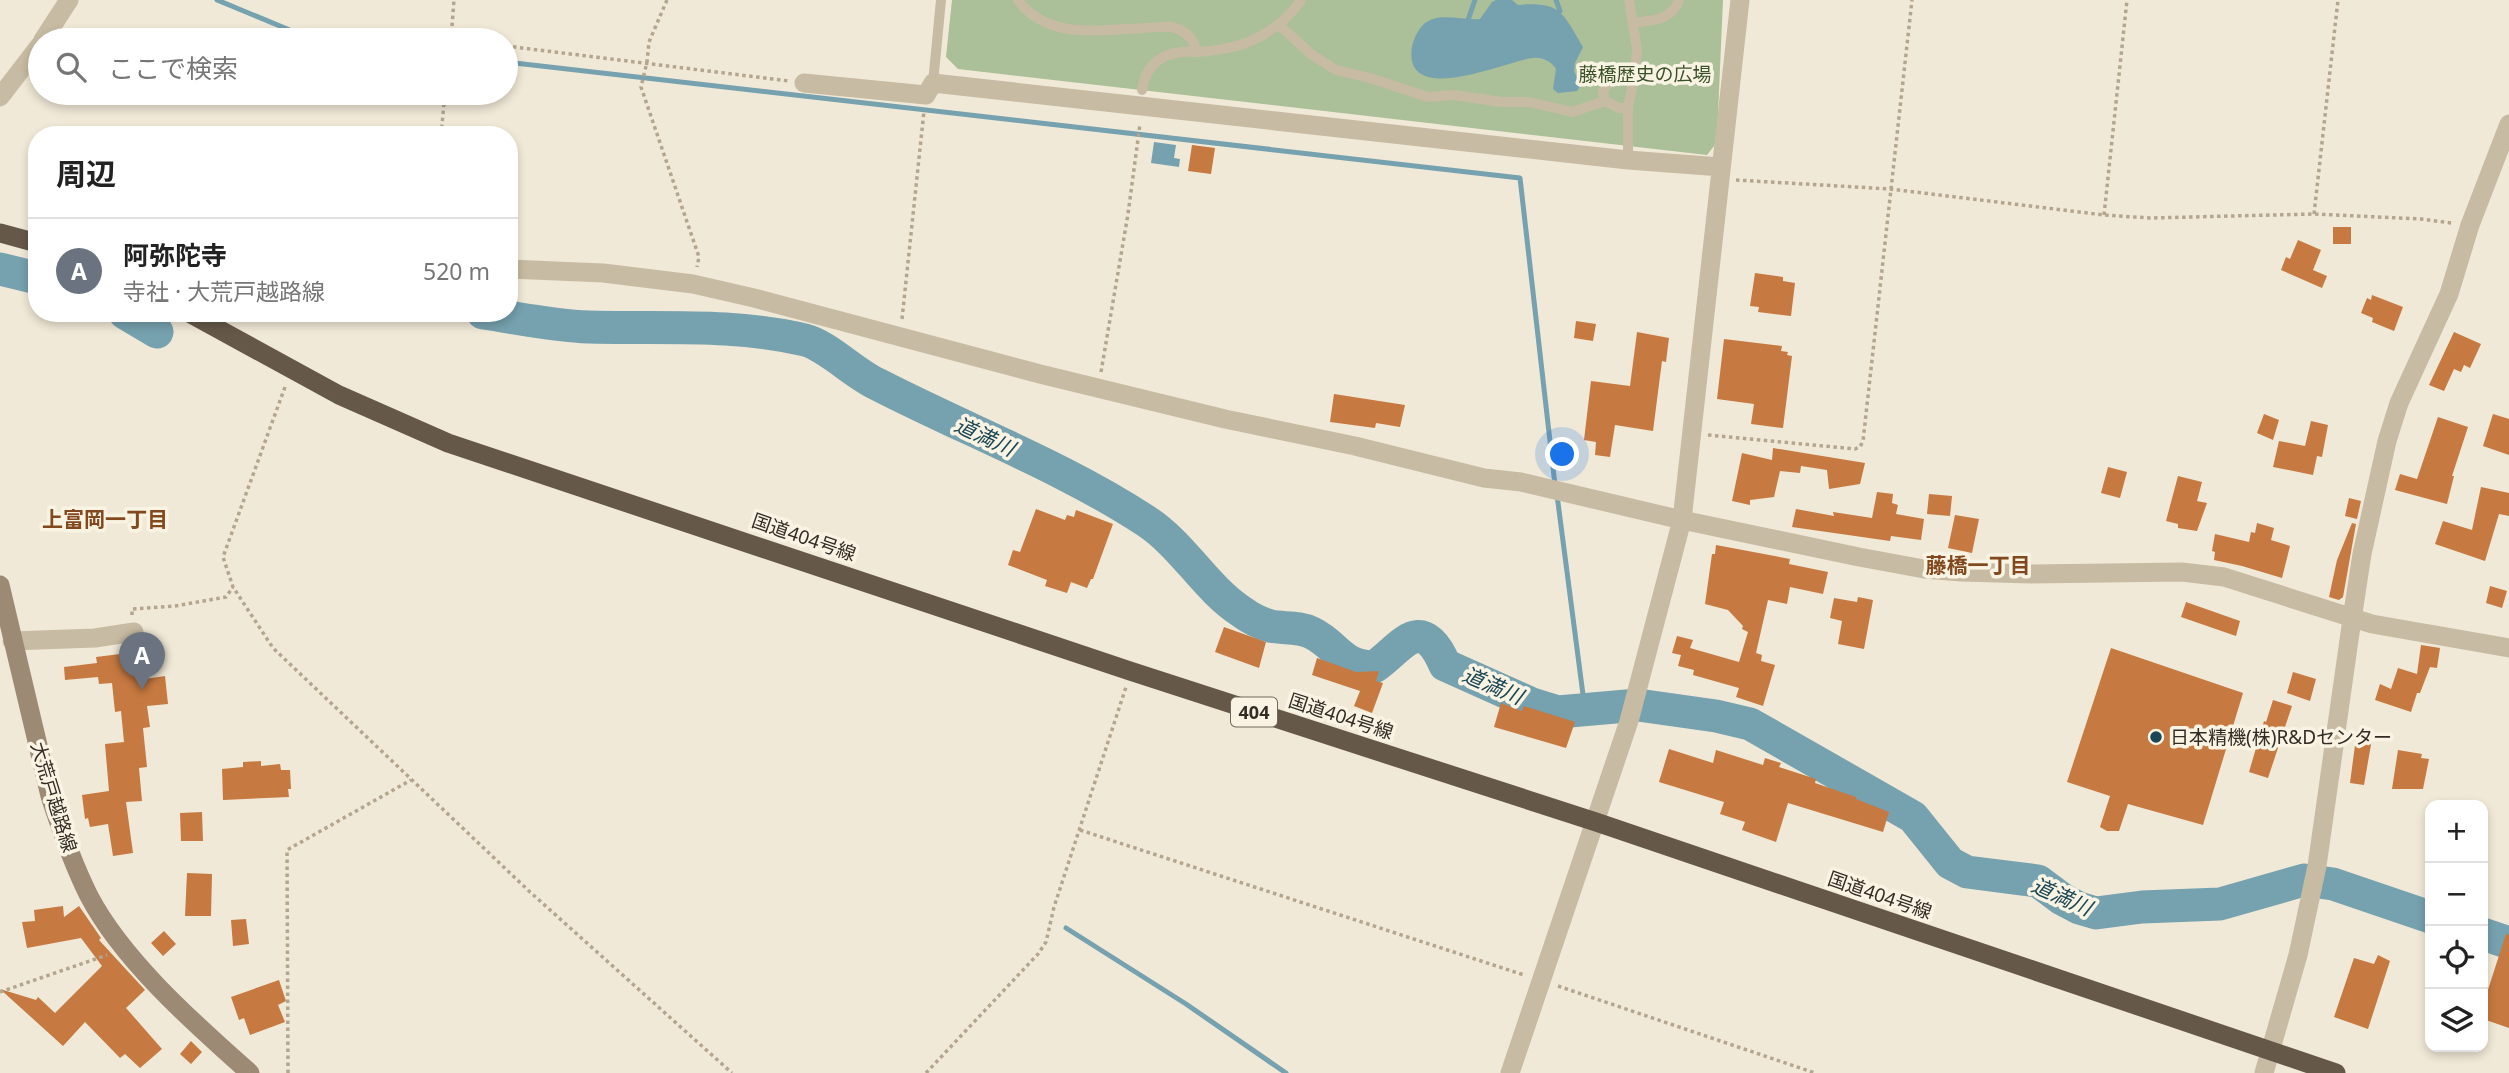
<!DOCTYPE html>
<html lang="ja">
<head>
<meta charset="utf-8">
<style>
	body { margin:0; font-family:"Noto Sans","Noto Sans JP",sans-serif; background:#f2f2f2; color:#222 }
	.controls { position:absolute; right:21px; bottom:21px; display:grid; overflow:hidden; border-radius:14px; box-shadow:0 4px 10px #0003 }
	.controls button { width:63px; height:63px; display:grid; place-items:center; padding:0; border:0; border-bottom:2px solid #e0e0e0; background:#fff; color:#222; font:35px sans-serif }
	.you { position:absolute; left:1563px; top:455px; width:24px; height:24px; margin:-18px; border:5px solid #fff; border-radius:50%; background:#1a73e8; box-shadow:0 0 0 10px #1a73e833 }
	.badge { display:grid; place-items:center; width:46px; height:46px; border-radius:50%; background:#0b8043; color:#fff; font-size:23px; font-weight:700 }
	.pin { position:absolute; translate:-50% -58px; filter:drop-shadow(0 2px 4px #0008) }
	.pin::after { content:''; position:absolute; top:37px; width:24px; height:21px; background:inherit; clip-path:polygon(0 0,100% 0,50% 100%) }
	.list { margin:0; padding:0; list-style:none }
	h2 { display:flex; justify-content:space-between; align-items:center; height:91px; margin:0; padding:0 28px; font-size:30px }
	h2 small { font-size:23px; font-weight:400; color:#767676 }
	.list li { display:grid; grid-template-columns:46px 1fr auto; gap:21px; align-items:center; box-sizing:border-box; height:105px; padding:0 28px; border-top:2px solid #e0e0e0 }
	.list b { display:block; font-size:26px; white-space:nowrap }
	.list p { margin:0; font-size:23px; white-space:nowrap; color:#767676 }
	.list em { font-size:23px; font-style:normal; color:#767676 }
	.icon { flex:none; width:38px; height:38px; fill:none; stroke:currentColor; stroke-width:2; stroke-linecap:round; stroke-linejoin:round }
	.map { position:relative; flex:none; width:2509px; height:1073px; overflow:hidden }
	.search { position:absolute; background:#fff; box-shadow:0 4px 10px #0003; left:28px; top:28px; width:490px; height:77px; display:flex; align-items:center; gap:18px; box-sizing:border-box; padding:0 24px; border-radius:38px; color:#767676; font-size:26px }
	.panel { position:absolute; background:#fff; box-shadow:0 4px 10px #0003; left:28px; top:126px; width:490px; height:196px; border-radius:28px }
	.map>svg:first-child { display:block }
	.green { fill:#abbf98 }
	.water { fill:#76a1ae }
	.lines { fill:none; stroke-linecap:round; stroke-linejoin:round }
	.stream { stroke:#76a1ae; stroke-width:5 }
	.river { stroke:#76a1ae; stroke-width:33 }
	.building { fill:#c67940 }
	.path { stroke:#b4a58e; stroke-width:3.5; stroke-dasharray:3.5 3.5; stroke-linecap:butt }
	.service { stroke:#c8bba3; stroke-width:10 }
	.minor { stroke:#c8bba3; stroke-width:19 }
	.tertiary { stroke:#c8bba3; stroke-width:19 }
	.secondary { stroke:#9c8a75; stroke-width:19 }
	.trunk { stroke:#665849; stroke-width:19 }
	.poi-dot { fill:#1b4655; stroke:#f9f3e3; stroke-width:2.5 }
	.labels { text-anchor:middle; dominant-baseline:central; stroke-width:7; stroke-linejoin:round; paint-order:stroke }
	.shield { fill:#f9f3e3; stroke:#6e685e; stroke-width:2 }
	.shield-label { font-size:18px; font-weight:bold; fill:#332c25 }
	.park-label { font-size:19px; fill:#3b5229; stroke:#f9f3e3 }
	.street-label { font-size:19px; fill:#332c25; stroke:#f9f3e3 }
	.poi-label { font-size:19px; fill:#332c25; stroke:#f9f3e3; text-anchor:start }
	.water-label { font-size:21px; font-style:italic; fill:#1b4655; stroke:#f9f3e3 }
	.neighbourhood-label { font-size:21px; font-weight:bold; fill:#82491f; stroke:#f9f3e3 }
</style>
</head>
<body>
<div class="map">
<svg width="2509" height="1073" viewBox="0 0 2509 1073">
	<rect width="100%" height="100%" fill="#f1e9d7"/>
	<path class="green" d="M952,0h771l-6,137 -3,9 -7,9 -749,-86 -12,-12z"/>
	<path class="water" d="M1496,0h16l6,5c44,-4 45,9 65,42l-8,16 -1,8 7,14 -4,6 -19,2 -5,-4 3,-20c-5,-8 -14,-12 -23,-11 -23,2 -112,43 -121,3 -2,-11 1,-22 7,-31 13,-21 41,-9 61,-11l12,-17z
		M1154,142l22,3 -2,13 6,1 -1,8 -28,-4z"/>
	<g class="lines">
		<path class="stream" d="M217,0l75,31 33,9
			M1556,0l4,11
			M1468,20l7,-20
			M506,62l1014,116 35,307
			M1557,495l28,215
			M1066,928l120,76 100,69"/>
		<path class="river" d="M0,269l37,9
			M125,313l32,19
			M483,313c35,5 71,13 105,14 73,2 146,-4 217,13 21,5 50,34 72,44 89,46 185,82 269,137 38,25 59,67 96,91 8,6 18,11 28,14 14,3 28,0 42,7 25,12 29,34 62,34 26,-17 47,-58 71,-2l87,39 26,8 80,-7 78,11 34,8 163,93 37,46 17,9 71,9 24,18 17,9 17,5 46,-6 78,-3 84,-24 29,4 97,33
			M2483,934l26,9"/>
	</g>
	<path class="building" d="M1192,145l23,3 -4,26 -23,-3z
		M2333,227h18v17h-18z
		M2298,240l23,10 -8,20 14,6 -5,12 -41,-18 5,-13 4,2z
		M1755,273l28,4v4l12,2 -4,33 -33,-4 1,-5 -9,-1z
		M2372,295l31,12 -9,24 -22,-9 1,-4 -12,-5 6,-15 4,2z
		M1576,321l20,3 -3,17 -19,-3z
		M1637,332l32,6 -3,24 -4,-1 -9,70 -38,-6 -5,32 -15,-2 1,-13 -12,-2 7,-59 39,5z
		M2454,332l27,12 -11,24 -6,-3 -3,7 -7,-3 -10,22 -15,-6z
		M1724,339l58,7 -1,5 7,1 -1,3 5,1 -9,72 -32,-4 3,-20 -37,-5z
		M1334,394l71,11 -5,22 -24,-4 -1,5 -45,-6z
		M2264,414l15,6 -6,20 -16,-7z
		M2493,414l16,5v36l-26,-9z
		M2438,417l30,10 -16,49h2l-7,28 -52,-14 5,-16 17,5z
		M2311,421l17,4 -6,32 -5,-1 -4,19 -40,-8 6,-26 26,5z
		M1773,448l92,15 -5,21 -31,5 -2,-19 -26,-4 -1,7 -20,-2 -6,26 -24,3v5l-18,-4 10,-48 30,7z
		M2108,467l19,5 -7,26 -19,-5z
		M2178,476l24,6 -5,19 10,2 -10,28 -19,-3v-4l-12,-3z
		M2481,487l28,6v23l-10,-2 -14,47 -50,-17 8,-23 29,9z
		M1877,492l16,2 -1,9 6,2 -2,9 28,5 -3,21 -30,-4 -1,5 -98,-14 4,-18 38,7 -1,-4 39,6z
		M1929,494l23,2 -2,20 -23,-2z
		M2349,498l12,3 -4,18 -12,-3z
		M1036,509l29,11 2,-5 7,2 2,-7 37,14 -20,55h-2l-4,9 -16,-6 -4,11 -22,-7 2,-6 -39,-15 5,-15 7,2z
		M1955,515l24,4 -7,34 -24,-5z
		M2257,523l17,5 -3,12 19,6 -8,32 -40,-12 -28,-6 1,-8 -3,-1 3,-17 34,8 2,-10 4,1z
		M2352,523l4,1 -13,73 -4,3 -10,-3 8,-37z
		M1716,545l74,14 -1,5 39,8 -5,22 -33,-7 -3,17 -19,-4 -12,53 6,2 -1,6 14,4 -12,41 -27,-9 3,-9 -46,-13 1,-5 -16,-4 3,-11 -9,-2 5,-17 16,4 -3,8 49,14 9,-30 -6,-3 1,-3 -15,-16 -23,-6 7,-50h3z
		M2490,586l17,5 -5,17 -16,-5z
		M1858,597l15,3 -9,49 -26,-5 4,-23 -12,-3 4,-20 23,4z
		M2186,602l54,19 -4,15 -55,-19z
		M1224,627l42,15 -7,26 -44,-16z
		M2421,645l19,3 -3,20 -7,-1 -10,26h-3l-6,19 -36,-12 5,-16 11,5 7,-21 19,6z
		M2111,648l132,45 -40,132 -75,-21 -9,27h-12l-7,-4 10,-31 -43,-14z
		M136,652l2,11 3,-1 4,17 20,-3 3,28 -21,2 3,21 -7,1 4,39 -8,1 3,33 -16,1 7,51 -20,3 -5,-32 -18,3 -2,-9 -3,1 -3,-24 27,-4 -4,-47 19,-2 -3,-31 -6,1 -3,-29 -13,1 -1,-7 -33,3 -1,-13 33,-4 -1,-6z
		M1317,658l39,14 23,-1 -3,10 7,2 -11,30 -18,-7 6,-15 -48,-16z
		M2293,672l23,7 -6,22 -23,-8z
		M2273,700l19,6 -24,72 -19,-6 15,-51 2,1z
		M1501,703l21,8 2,-5 51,16 -9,26 -72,-21z
		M2357,730l16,3 -9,52 -14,-2z
		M1669,749l44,14 3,-13 47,15 2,-7 16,5 -2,4 37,12 -1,4 41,14v2l33,13 -6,20 -95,-29 -12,39 -34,-12 3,-8 -25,-8 4,-12 -65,-20z
		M2398,750l24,4 -1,4 8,1 -6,30h-31z
		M261,761v5l19,-2 1,6h9l1,19h-3l1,8 -66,3 -1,-31 21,-2v-5z
		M202,812l1,29h-22l-1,-28z
		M187,873l25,1 -1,42h-26z
		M63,906l1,11 15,-11 22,32 -2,2 46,50 -19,18 36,41 -22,19 -15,-14 -5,4 -35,-36 -22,24 -63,-57 36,11 2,-3 17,16 47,-47 -21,-28 -54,10 -5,-26 13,-1 -1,-11z
		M246,919l3,25 -16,2 -2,-26z
		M164,931l12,13 -13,12 -12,-13z
		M2506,934l3,1v93l-26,-9v-14z
		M2378,955l12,6 -22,68 -34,-12 20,-59 20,6z
		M279,980l7,21 -8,4 7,17 -35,13 -6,-17 -5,2 -8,-23z
		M191,1041l11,11 -11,12 -11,-10z"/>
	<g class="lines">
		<path class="path" d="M667,0l-18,42 -2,20 -6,25 58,170 -2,10
			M451,40l3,-40
			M506,46l283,35
			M441,135l4,-42
			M1736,180l154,9 214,26 46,3 164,-4 107,5 30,4
			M2314,214l24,-214
			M2104,215l23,-215
			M902,319l22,-208
			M1101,372l27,-158 12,-90
			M285,387l-62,170 10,30 40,61 257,244 202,181
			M1708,435l147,14 5,-2 3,-6 49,-441
			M132,615v-6l43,-3 51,-9 7,-10
			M1080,830l444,145
			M1558,986l257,87
			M0,992l107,-37
			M288,1073l-1,-223 124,-70
			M926,1073l112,-119 8,-12 8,-35 72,-220"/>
		<path class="service" d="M1018,0c29,40 82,30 126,28 8,0 19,-2 27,-1 14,3 23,12 26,25
			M1633,23c20,-3 38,-2 46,-23
			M1278,24l33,30 25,16 34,8 58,19 26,-2 47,7h28l43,10 33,-11
			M933,83l8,-83
			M1142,90c3,-22 16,-35 39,-38 5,-1 11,0 16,0 14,-1 30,-3 43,-7 25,-8 46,-24 61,-45
			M1628,108h-9l-14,-7 -2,-10 6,-9 25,-4
			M1628,160v-52l6,-30 3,-29 -8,-49"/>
		<path class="minor" d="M43,40l26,-40
			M804,83l122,12 7,-12 695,77 93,7
			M0,97l40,-52
			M509,269l94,4 90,11 61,14 286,76 185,45 130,27 129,32 37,4 161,38 177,37 65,12 37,3 70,2 151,-2 42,5 148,47 137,24
			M2352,619l10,-65 25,-113 12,-38 50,-109 21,-69 39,-101
			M12,641l83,-3 39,-6
			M1510,1073l119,-352 53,-201 58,-520"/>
		<path class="tertiary" d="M2264,1073l34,-118 19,-89 35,-247"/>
		<path class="secondary" d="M0,585l50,211c11,34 23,68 39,100 34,65 106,128 161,177"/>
		<path class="trunk" d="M0,233l37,10
			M189,313l150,82 109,48 682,228 466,151 740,251"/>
	</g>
	<circle class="poi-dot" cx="2156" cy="737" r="7"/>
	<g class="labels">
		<rect class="shield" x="1231" y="697.5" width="46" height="29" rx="5"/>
		<g class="shield-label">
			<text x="1254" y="712">404</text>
		</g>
		<g class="park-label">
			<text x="1645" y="74">藤橋歴史の広場</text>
		</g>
		<g class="street-label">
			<text transform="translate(804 537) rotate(19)">国道404号線</text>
			<text transform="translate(1341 716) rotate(18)">国道404号線</text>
			<text transform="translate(54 797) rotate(73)">大荒戸越路線</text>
			<text transform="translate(1880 895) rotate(19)">国道404号線</text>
		</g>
		<g class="poi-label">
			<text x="2170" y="737">日本精機(株)R&amp;Dセンター</text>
		</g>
		<g class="water-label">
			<text transform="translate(985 436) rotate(25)">道満川</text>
			<text transform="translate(1493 685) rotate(23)">道満川</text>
			<text transform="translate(2062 896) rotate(24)">道満川</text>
		</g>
		<g class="neighbourhood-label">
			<text x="105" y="519">上富岡一丁目</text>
			<text x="1978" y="565">藤橋一丁目</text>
		</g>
	</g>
</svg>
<div class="controls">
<button>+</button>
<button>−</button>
<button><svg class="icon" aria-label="locate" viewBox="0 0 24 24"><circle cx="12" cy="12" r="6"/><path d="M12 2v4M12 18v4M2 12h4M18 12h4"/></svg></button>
<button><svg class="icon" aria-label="layers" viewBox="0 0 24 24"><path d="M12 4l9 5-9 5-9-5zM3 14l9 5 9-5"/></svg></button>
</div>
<div class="you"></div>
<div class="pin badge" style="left:142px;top:690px;background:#6b7280">A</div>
<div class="search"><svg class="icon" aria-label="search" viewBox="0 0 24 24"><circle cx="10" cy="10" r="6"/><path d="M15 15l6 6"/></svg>ここで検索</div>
<section class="panel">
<h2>周辺<small></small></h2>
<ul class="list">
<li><span class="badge" style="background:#6b7280">A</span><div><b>阿弥陀寺</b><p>寺社 · 大荒戸越路線</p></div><em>520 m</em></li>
</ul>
</section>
</div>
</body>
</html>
